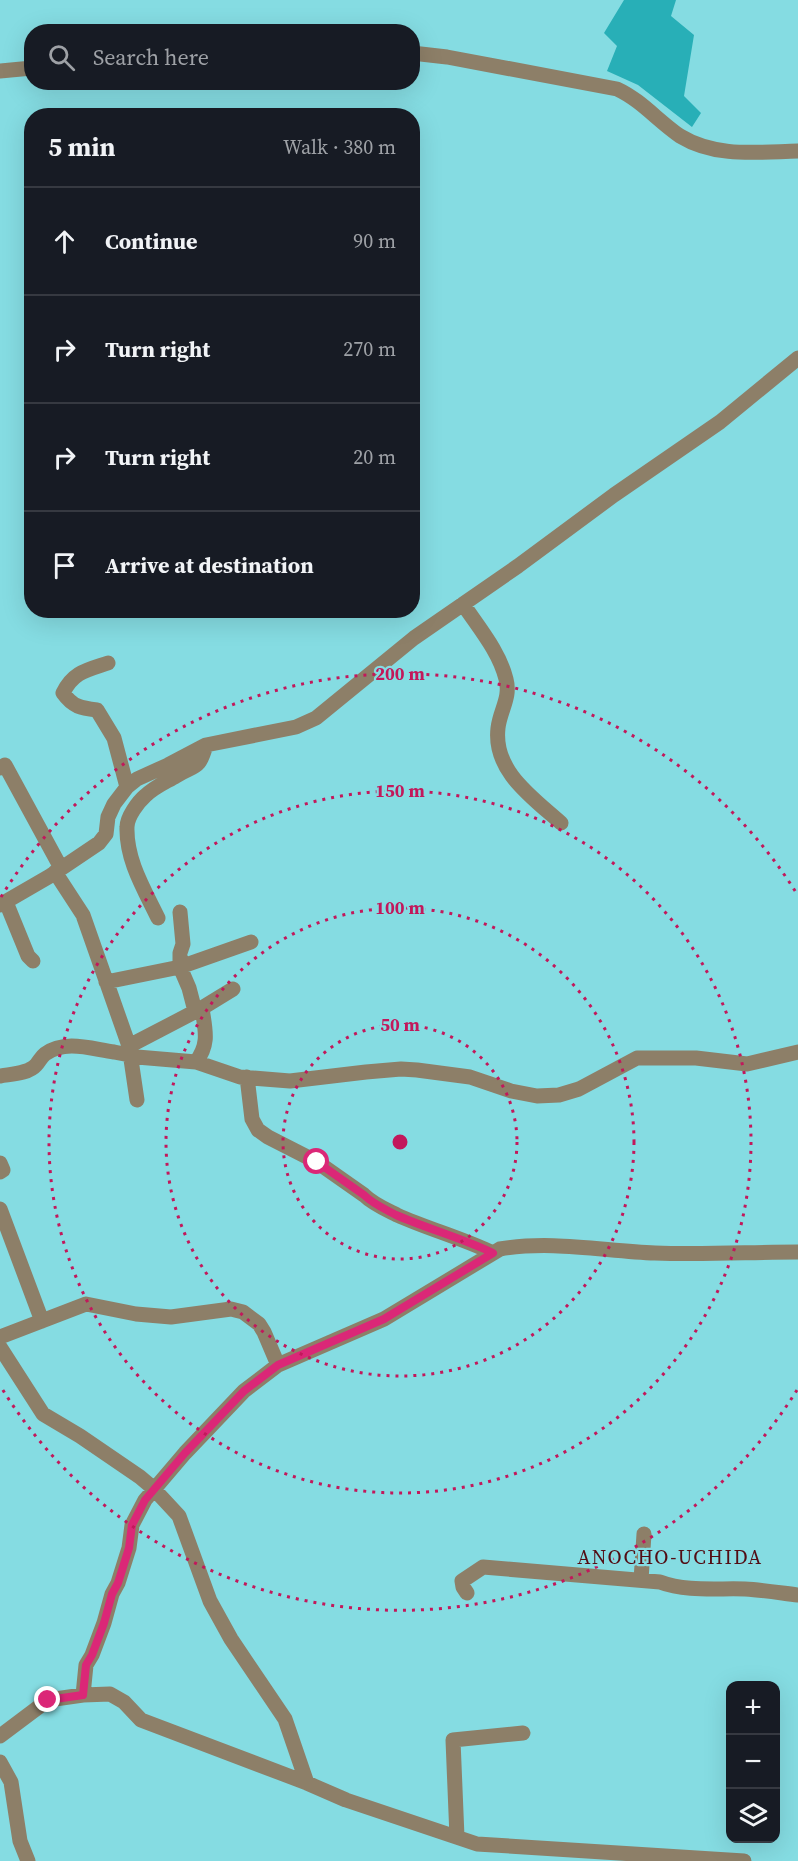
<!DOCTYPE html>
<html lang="en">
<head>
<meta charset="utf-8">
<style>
	body { margin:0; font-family:"Source Serif 4",serif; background:#242831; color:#f1f3f6 }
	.controls { position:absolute; right:18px; bottom:18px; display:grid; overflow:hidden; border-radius:12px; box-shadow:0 6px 24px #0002 }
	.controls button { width:54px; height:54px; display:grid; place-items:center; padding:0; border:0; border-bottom:2px solid #363941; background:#171b24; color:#f1f3f6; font:30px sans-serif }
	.stop { position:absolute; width:18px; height:18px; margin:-14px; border:4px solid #db2777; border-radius:50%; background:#fff }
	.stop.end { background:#db2777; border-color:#fff; box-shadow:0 2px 6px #0008 }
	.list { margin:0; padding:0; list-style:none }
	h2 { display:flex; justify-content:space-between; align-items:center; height:78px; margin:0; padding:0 24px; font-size:26px }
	h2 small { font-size:20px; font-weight:400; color:#9ea1a6 }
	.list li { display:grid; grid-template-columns:39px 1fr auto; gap:18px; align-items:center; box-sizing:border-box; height:108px; padding:0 24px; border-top:2px solid #363941 }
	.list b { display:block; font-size:22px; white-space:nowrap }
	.list em { font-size:20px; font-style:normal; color:#9ea1a6 }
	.icon { flex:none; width:33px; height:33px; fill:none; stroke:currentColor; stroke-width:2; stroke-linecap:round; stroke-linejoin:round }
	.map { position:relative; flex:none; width:798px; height:1861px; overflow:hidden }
	.search { position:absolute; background:#171b24; box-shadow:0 6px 24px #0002; left:24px; top:24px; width:396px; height:66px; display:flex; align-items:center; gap:15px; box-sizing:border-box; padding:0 21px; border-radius:24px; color:#9ea1a6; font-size:22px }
	.panel { position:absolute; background:#171b24; box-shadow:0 6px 24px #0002; left:24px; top:108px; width:396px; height:510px; border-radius:24px }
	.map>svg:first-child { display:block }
	.forest { fill:#28afb7 }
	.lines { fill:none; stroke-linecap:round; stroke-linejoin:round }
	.street { stroke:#8d7f68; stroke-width:15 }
	.route { stroke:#db2777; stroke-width:8 }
	.ring { fill:none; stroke:#c2185b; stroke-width:3; stroke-dasharray:3 6 }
	.labels { text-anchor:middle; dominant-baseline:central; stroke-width:4.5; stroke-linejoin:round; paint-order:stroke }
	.quarter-label { font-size:20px; letter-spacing:1.5px; fill:#520d14; stroke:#85dce2 }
	.centre { fill:#c2185b; stroke:#85dce2; stroke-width:3 }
	.ring-label { font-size:18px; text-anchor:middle; font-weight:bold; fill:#c2185b; stroke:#85dce2; stroke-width:4.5; stroke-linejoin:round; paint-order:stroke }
</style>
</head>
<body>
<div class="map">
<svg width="798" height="1861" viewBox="0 0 798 1861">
	<rect width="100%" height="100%" fill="#85dce2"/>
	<path class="forest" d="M624,0h52l-5,16 23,19 -10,61 17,17 -9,14 -54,-42 -31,-14 10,-25 -13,-13z"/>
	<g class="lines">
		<path class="street" d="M412,53l35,4 170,32c24,11 41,32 63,47 36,22 78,16 118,15
			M0,71l32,-3
			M463,604c16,24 36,47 43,75 5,19 -6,31 -8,49 -5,43 34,69 63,95
			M108,663c-21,7 -35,9 -45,30 10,14 18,15 34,17l17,28 13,49
			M0,768l5,-3 56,103
			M55,872l28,43 46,131 8,54
			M6,902l22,54 5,5
			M0,905l50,-29 49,-33 7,-9 2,-17 6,-13 13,-17 10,-8 31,-14 38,-20 90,-18 20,-9 98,-80 104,-72 96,-71 106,-73 78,-64
			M180,912l3,32 -3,9v14l9,21 6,23
			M158,918c-14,-29 -32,-58 -31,-91 0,-10 11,-25 18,-31 9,-9 21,-14 31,-20 20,-12 23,-6 30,-31
			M106,982l74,-15 71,-25
			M129,1046l73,-38 31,-19
			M196,1062c14,-19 9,-32 6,-54
			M0,1076c11,-2 28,-2 36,-11 3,-3 5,-8 9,-11 20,-15 47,-5 69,-2 9,2 15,2 23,5l59,5 44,15 50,4 76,-9 35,-3 16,1 53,7 41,14 26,5 22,-1 20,-6 58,-31h59l51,6 51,-12
			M247,1077l5,42 6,11 10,7 49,25 47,33c9,9 21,14 33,20 31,14 65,23 96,38
			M0,1163l3,7 -3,2
			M0,1209l42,112
			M0,1337l86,-33 50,10 35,3 60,-8 12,3 16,12 5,8 14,33
			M0,1347l43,67 37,22 60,41 13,11 26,28 31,85 21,38 54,80 22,64
			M641,1580l3,-46
			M467,1593l-4,-6 -1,-6 21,-14 177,15c26,10 58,6 85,7 18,1 36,4 53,6
			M83,1695l3,-30 6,-10 12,-32 8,-29 6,-11 11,-35 3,-23 13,-25 40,-47 59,-62 34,-26 106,-46 116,-70c51,-9 104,2 155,4 48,2 96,-1 143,-1
			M0,1736l48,-36 35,-5 27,-1 14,8 17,18 166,63 39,17 131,44 267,17
			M0,1762l11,20 9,59 8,20
			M457,1837l-4,-97 70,-7"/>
	</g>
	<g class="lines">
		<path class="route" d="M48,1700l35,-5 3,-30 6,-10 12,-32 8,-29 6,-11 11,-35 3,-23 13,-25 40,-47 59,-62 34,-26 106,-46 109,-66c-31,-15 -65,-24 -97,-38 -11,-6 -23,-11 -32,-20l-47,-33"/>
	</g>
	<g class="ring">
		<circle cx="400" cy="1142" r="117"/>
		<circle cx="400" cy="1142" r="234"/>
		<circle cx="400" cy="1142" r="351"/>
		<path d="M797 1390A468 468 0 0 1 1 1387M1 897A468 468 0 0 1 797 894"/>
	</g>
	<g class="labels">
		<g class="quarter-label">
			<text x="670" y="1557">ANOCHO-UCHIDA</text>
		</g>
	</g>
	<circle cx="400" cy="1142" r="9" class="centre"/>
	<g class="ring-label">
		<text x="400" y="680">200 m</text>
		<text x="400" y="797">150 m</text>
		<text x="400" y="914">100 m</text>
		<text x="400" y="1031">50 m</text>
	</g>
</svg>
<div class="controls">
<button>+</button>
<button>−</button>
<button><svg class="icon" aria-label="layers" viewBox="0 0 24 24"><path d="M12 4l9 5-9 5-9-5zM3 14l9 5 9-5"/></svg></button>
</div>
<div class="stop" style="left:317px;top:1162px"></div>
<div class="stop end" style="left:48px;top:1700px"></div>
<div class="search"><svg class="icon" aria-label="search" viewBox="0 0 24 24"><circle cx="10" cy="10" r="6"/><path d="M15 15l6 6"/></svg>Search here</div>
<section class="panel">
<h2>5 min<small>Walk · 380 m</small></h2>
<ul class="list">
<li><svg class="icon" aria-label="ahead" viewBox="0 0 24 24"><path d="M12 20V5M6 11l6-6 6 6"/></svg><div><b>Continue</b></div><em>90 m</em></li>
<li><svg class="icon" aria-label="right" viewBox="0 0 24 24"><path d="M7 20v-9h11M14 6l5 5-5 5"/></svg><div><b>Turn right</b></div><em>270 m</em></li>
<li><svg class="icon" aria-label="right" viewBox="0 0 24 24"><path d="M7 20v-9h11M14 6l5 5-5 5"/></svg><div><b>Turn right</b></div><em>20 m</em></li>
<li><svg class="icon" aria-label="arrive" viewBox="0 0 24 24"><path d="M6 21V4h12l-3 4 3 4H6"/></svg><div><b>Arrive at destination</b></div></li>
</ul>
</section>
</div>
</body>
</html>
